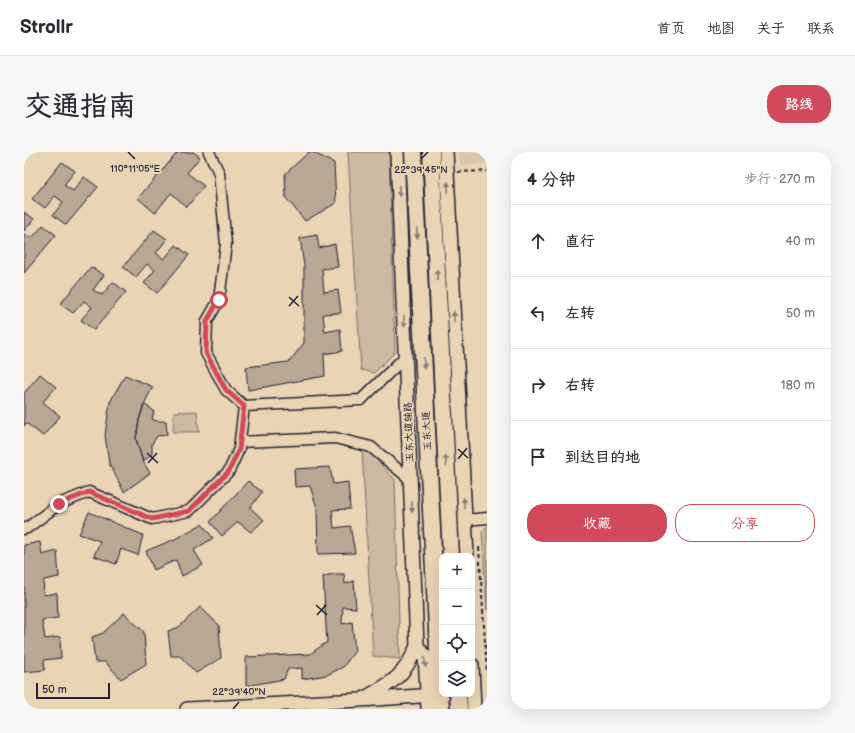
<!DOCTYPE html>
<html lang="zh">
<head>
<meta charset="utf-8">
<style>
	body { margin:0; font-family:"Balsamiq Sans","LXGW WenKai TC",sans-serif; background:#f7f7f7; color:#2b2b33 }
	.controls { position:absolute; right:12px; bottom:12px; display:grid; overflow:hidden; border-radius:8px; box-shadow:0 4px 16px #0002 }
	.controls button { width:36px; height:36px; display:grid; place-items:center; padding:0; border:0; border-bottom:1px solid #e1e1e2; background:#fff; color:#2b2b33; font:20px sans-serif }
	.scale { position:absolute; left:12px; bottom:10px; width:74px; box-sizing:border-box; padding-left:4px; border:2px solid #22223b; border-top:0; font-size:11px; line-height:14px; white-space:nowrap; color:#22223b; -webkit-text-stroke:3px #e9d4b3; paint-order:stroke }
	.stop { position:absolute; width:12px; height:12px; margin:-9px; border:3px solid #d1495b; border-radius:50%; background:#fff }
	.stop.end { background:#d1495b; border-color:#fff; box-shadow:0 1px 4px #0008 }
	.list { margin:0; padding:0; list-style:none }
	h2 { display:flex; justify-content:space-between; align-items:center; height:52px; margin:0; padding:0 16px; font-size:17px }
	h2 small { font-size:13px; font-weight:400; color:#7c7c81 }
	.list li { display:grid; grid-template-columns:26px 1fr auto; gap:12px; align-items:center; box-sizing:border-box; height:72px; padding:0 16px; border-top:1px solid #e1e1e2 }
	.list b { display:block; font-size:15px; white-space:nowrap }
	.list em { font-size:13px; font-style:normal; color:#7c7c81 }
	.actions { display:flex; gap:8px; padding:12px 16px }
	.actions a { flex:1; padding:9px 0; border:1px solid #d1495b; border-radius:16px; text-align:center; font-size:14px; color:#d1495b }
	.actions .main { background:#d1495b; color:#fff }
	.icon { flex:none; width:22px; height:22px; fill:none; stroke:currentColor; stroke-width:2; stroke-linecap:round; stroke-linejoin:round }
	.map { position:relative; flex:none; width:463px; height:557px; overflow:hidden; border-radius:16px }
	header { display:flex; align-items:center; gap:24px; box-sizing:border-box; height:56px; padding:0 20px; background:#fff; border-bottom:1px solid #e1e1e2 }
	header strong { font-size:19px }
	nav { display:flex; gap:22px; margin-inline-start:auto; font-size:14px }
	.intro { display:flex; align-items:center; justify-content:space-between; box-sizing:border-box; height:96px; padding:0 24px }
	h1 { margin:0; font-size:28px }
	.button { padding:10px 18px; border-radius:16px; background:#d1495b; color:#fff; font-size:14px; font-weight:700 }
	main { display:flex; gap:24px; padding:0 24px }
	aside { flex:1; background:#fff; border-radius:16px; box-shadow:0 4px 16px #0002 }
	.map>svg:first-child { display:block }
	.built { fill:#dac6aa }
	.green { fill:#ccbaa2; stroke:#776e6e }
	.building { fill:#b7a795; stroke:#22223b }
	.lines { fill:none; stroke-linecap:round; stroke-linejoin:round }
	.minor-casing { stroke:#22223b; stroke-width:13 }
	.tertiary-casing { stroke:#22223b; stroke-width:16 }
	.primary-casing { stroke:#22223b; stroke-width:19 }
	.path { stroke:#22223b; stroke-width:2; stroke-dasharray:4 3; stroke-linecap:butt }
	.minor { stroke:#e9d4b3; stroke-width:10 }
	.tertiary { stroke:#e9d4b3; stroke-width:13 }
	.primary { stroke:#e9d4b3; stroke-width:16 }
	.oneway { fill:#867b77 }
	.route { stroke:#d1495b; stroke-width:5 }
	.ticks { fill:none; stroke:#22223b; stroke-width:1.5 }
	.labels { text-anchor:middle; dominant-baseline:central; stroke-width:4; stroke-linejoin:round; paint-order:stroke }
	.street-label { font-size:10px; fill:#22223b; stroke:#e9d4b3 }
	.ticks-label { font-size:10px; text-anchor:middle; fill:#22223b; stroke:#e9d4b3; stroke-width:4; stroke-linejoin:round; paint-order:stroke }
</style>
</head>
<body>
<header>
<strong>Strollr</strong>
<nav><a>首页</a><a>地图</a><a>关于</a><a>联系</a></nav>
</header>
<div class="intro"><h1>交通指南</h1><a class="button">路线</a></div>
<main>
<div class="map">
<svg width="463" height="557" viewBox="0 0 463 557">
	<rect width="100%" height="100%" fill="#e9d4b3"/>
	<filter id="ink" filterUnits="userSpaceOnUse"><feTurbulence type="fractalNoise" baseFrequency=".025" numOctaves="2"/><feDisplacementMap in="SourceGraphic" scale="8" xChannelSelector="R" yChannelSelector="G"/><feConvolveMatrix kernelMatrix="1 2 1 2 8 2 1 2 1" color-interpolation-filters="sRGB"/></filter>
	<g filter="url(#ink)">
		<path class="built" d="M435,0h28v12l-27,1z"/>
		<path class="green" d="M324,0h41l6,200 -21,21 -13,-3z
			M173,259l2,21h-26l1,-20z
			M338,297l11,7 22,24 5,179 -27,-3z
			M463,374v84l-5,-79z"/>
		<path class="building" d="M154,0h15l7,5 -13,16 17,13 -17,21 -16,-14 -16,20 -17,-15z
			M285,0h3l22,11 2,40 -31,18 -19,-23 -1,-24z
			M38,10l13,9 -11,14 9,6 11,-14 14,10 -32,38 -13,-10 10,-13 -8,-6 -10,12 -13,-9z
			M0,60l10,7 -10,12z
			M19,73l13,10 -32,38v-39l8,4z
			M130,78l13,9 -11,14 8,6 12,-14 13,10 -32,38 -13,-10 11,-13 -8,-6 -11,13 -13,-10z
			M293,83l2,13 16,-4 3,23 -16,2 2,23 14,-2 3,23 -18,1 2,18 15,-3 2,22 -18,3 1,22 -77,14 -2,-23 43,-5 15,-19v-77l-4,-28z
			M67,115l13,8 -11,15 9,5 11,-13 13,10 -32,38 -13,-10 11,-13 -8,-6 -11,12 -13,-9z
			M16,222l16,13 -13,15 17,14 -17,20 -17,-13 -2,3v-33z
			M101,223l28,12 -7,13 -7,20 -3,19 7,23 7,11 -26,19 -15,-29 -4,-28 5,-33z
			M120,252l10,7 -2,8 5,2h9l1,14 -10,1 -5,8v10l-9,8 -7,-23 3,-19z
			M306,315l3,17 15,-2 2,27 -18,1 2,18 16,-2 5,27 -37,1 -1,-46 -7,-22 -15,1 -1,-18z
			M224,329l14,11 -12,16 14,12 -13,12 -13,-10 -16,14 -12,-14z
			M65,360l54,23 -5,20 -17,-6 -5,15 -22,-8 6,-15 -21,-7z
			M178,372l11,14 -19,12 9,15 -21,11 -6,-16 -22,10 -8,-19 29,-12z
			M16,390l2,13 15,-4 2,26 -15,3 -1,15 14,-2 1,25 -16,2 3,19 15,-2 1,21 -17,2 1,10 -21,2v-127z
			M308,422h12l1,10 9,-3 2,27 -13,-1 -1,17 10,-2 3,29 -12,16 -16,8 -25,4v-11l-14,1 -4,10 -38,7v-29l64,-3 17,-12 -4,-65z
			M176,455l19,18 2,33 -25,15 -16,-17h-9l-3,-25 11,-4z
			M100,461l20,19 2,32 -25,15 -16,-17h-10l-3,-25 11,-4z"/>
		<g class="lines">
			<defs>
				<path id="minor" d="M185,0l10,21 7,71 -7,56 -12,21 -1,32 20,37 18,16 117,-6 45,-44
					M216,290l95,-4 36,9 40,33
					M441,368l22,-2
					M0,377l3,-1 32,-24 30,-12 63,27 37,-8 40,-40 10,-22 5,-43"/>
				<path id="tertiary" d="M373,0l20,494 8,10 3,53
					M422,0l21,404
					M448,513l2,44
					M341,546c27,-15 40,-22 52,-52
					M163,557l173,-9 75,-5"/>
				<path id="primary" d="M389,0l28,557
					M407,0l20,404
					M434,542l1,15"/>
			</defs>
			<use href="#minor" class="minor-casing"/>
			<use href="#tertiary" class="tertiary-casing"/>
			<use href="#primary" class="primary-casing"/>
			<path class="path" d="M434,20l29,-1
				M455,395l8,127"/>
			<use href="#minor" class="minor"/>
			<use href="#tertiary" class="tertiary"/>
			<use href="#primary" class="primary"/>
		</g>
		<defs><path id="oneway-solid" d="M-6-.8H1V-3.2L6.5 0L1 3.2V.8H-6Z"/></defs>
		<g class="oneway">
			<use href="#oneway-solid" transform="translate(424 35) rotate(-93)"/>
			<use href="#oneway-solid" transform="translate(375 39) rotate(88)"/>
			<use href="#oneway-solid" transform="translate(393 81) rotate(87)"/>
			<use href="#oneway-solid" transform="translate(413 123) rotate(-93)"/>
			<use href="#oneway-solid" transform="translate(430 165) rotate(-93)"/>
			<use href="#oneway-solid" transform="translate(380 169) rotate(88)"/>
			<use href="#oneway-solid" transform="translate(400 211) rotate(87)"/>
			<use href="#oneway-solid" transform="translate(422 309) rotate(-93)"/>
			<use href="#oneway-solid" transform="translate(440 351) rotate(-93)"/>
			<use href="#oneway-solid" transform="translate(388 355) rotate(88)"/>
			<use href="#oneway-solid" transform="translate(401 510) rotate(84)"/>
		</g>
	</g>
	<g class="lines" filter="url(#ink)">
		<path class="route" d="M35,352l30,-12 63,27 37,-8 40,-40 10,-22 5,-43 -18,-16 -20,-37 1,-32 12,-21"/>
	</g>
	<path class="ticks" d="M104,0l7,7M397,7l7,-7M265,145l10,9M265,154l9,-10M434,297l10,9M123,301l11,10M434,307l9,-11M124,311l9,-10M292,453l11,10M293,463l9,-10M209,557l6,-7"/>
	<g class="labels">
		<g class="street-label">
			<text transform="translate(403 279) rotate(-93)">玉东大道</text>
			<text transform="translate(385 280) rotate(-92)">玉东大道辅路</text>
		</g>
	</g>
	<g class="ticks-label">
		<text x="111" y="20">110°11'05"E</text>
		<text x="397" y="21">22°39'45"N</text>
		<text x="215" y="543">22°39'40"N</text>
	</g>
</svg>
<div class="controls">
<button>+</button>
<button>−</button>
<button><svg class="icon" aria-label="locate" viewBox="0 0 24 24"><circle cx="12" cy="12" r="6"/><path d="M12 2v4M12 18v4M2 12h4M18 12h4"/></svg></button>
<button><svg class="icon" aria-label="layers" viewBox="0 0 24 24"><path d="M12 4l9 5-9 5-9-5zM3 14l9 5 9-5"/></svg></button>
</div>
<div class="scale">50 m</div>
<div class="stop" style="left:195px;top:148px"></div>
<div class="stop end" style="left:35px;top:352px"></div>
</div>
<aside>
<h2>4 分钟<small>步行 · 270 m</small></h2>
<ul class="list">
<li><svg class="icon" aria-label="ahead" viewBox="0 0 24 24"><path d="M12 20V5M6 11l6-6 6 6"/></svg><div><b>直行</b></div><em>40 m</em></li>
<li><svg class="icon" aria-label="left" viewBox="0 0 24 24"><path d="M17 20v-9H6M10 6l-5 5 5 5"/></svg><div><b>左转</b></div><em>50 m</em></li>
<li><svg class="icon" aria-label="right" viewBox="0 0 24 24"><path d="M7 20v-9h11M14 6l5 5-5 5"/></svg><div><b>右转</b></div><em>180 m</em></li>
<li><svg class="icon" aria-label="arrive" viewBox="0 0 24 24"><path d="M6 21V4h12l-3 4 3 4H6"/></svg><div><b>到达目的地</b></div></li>
</ul>
<div class="actions"><a class="main">收藏</a><a>分享</a></div>
</aside>
</main>
</body>
</html>
